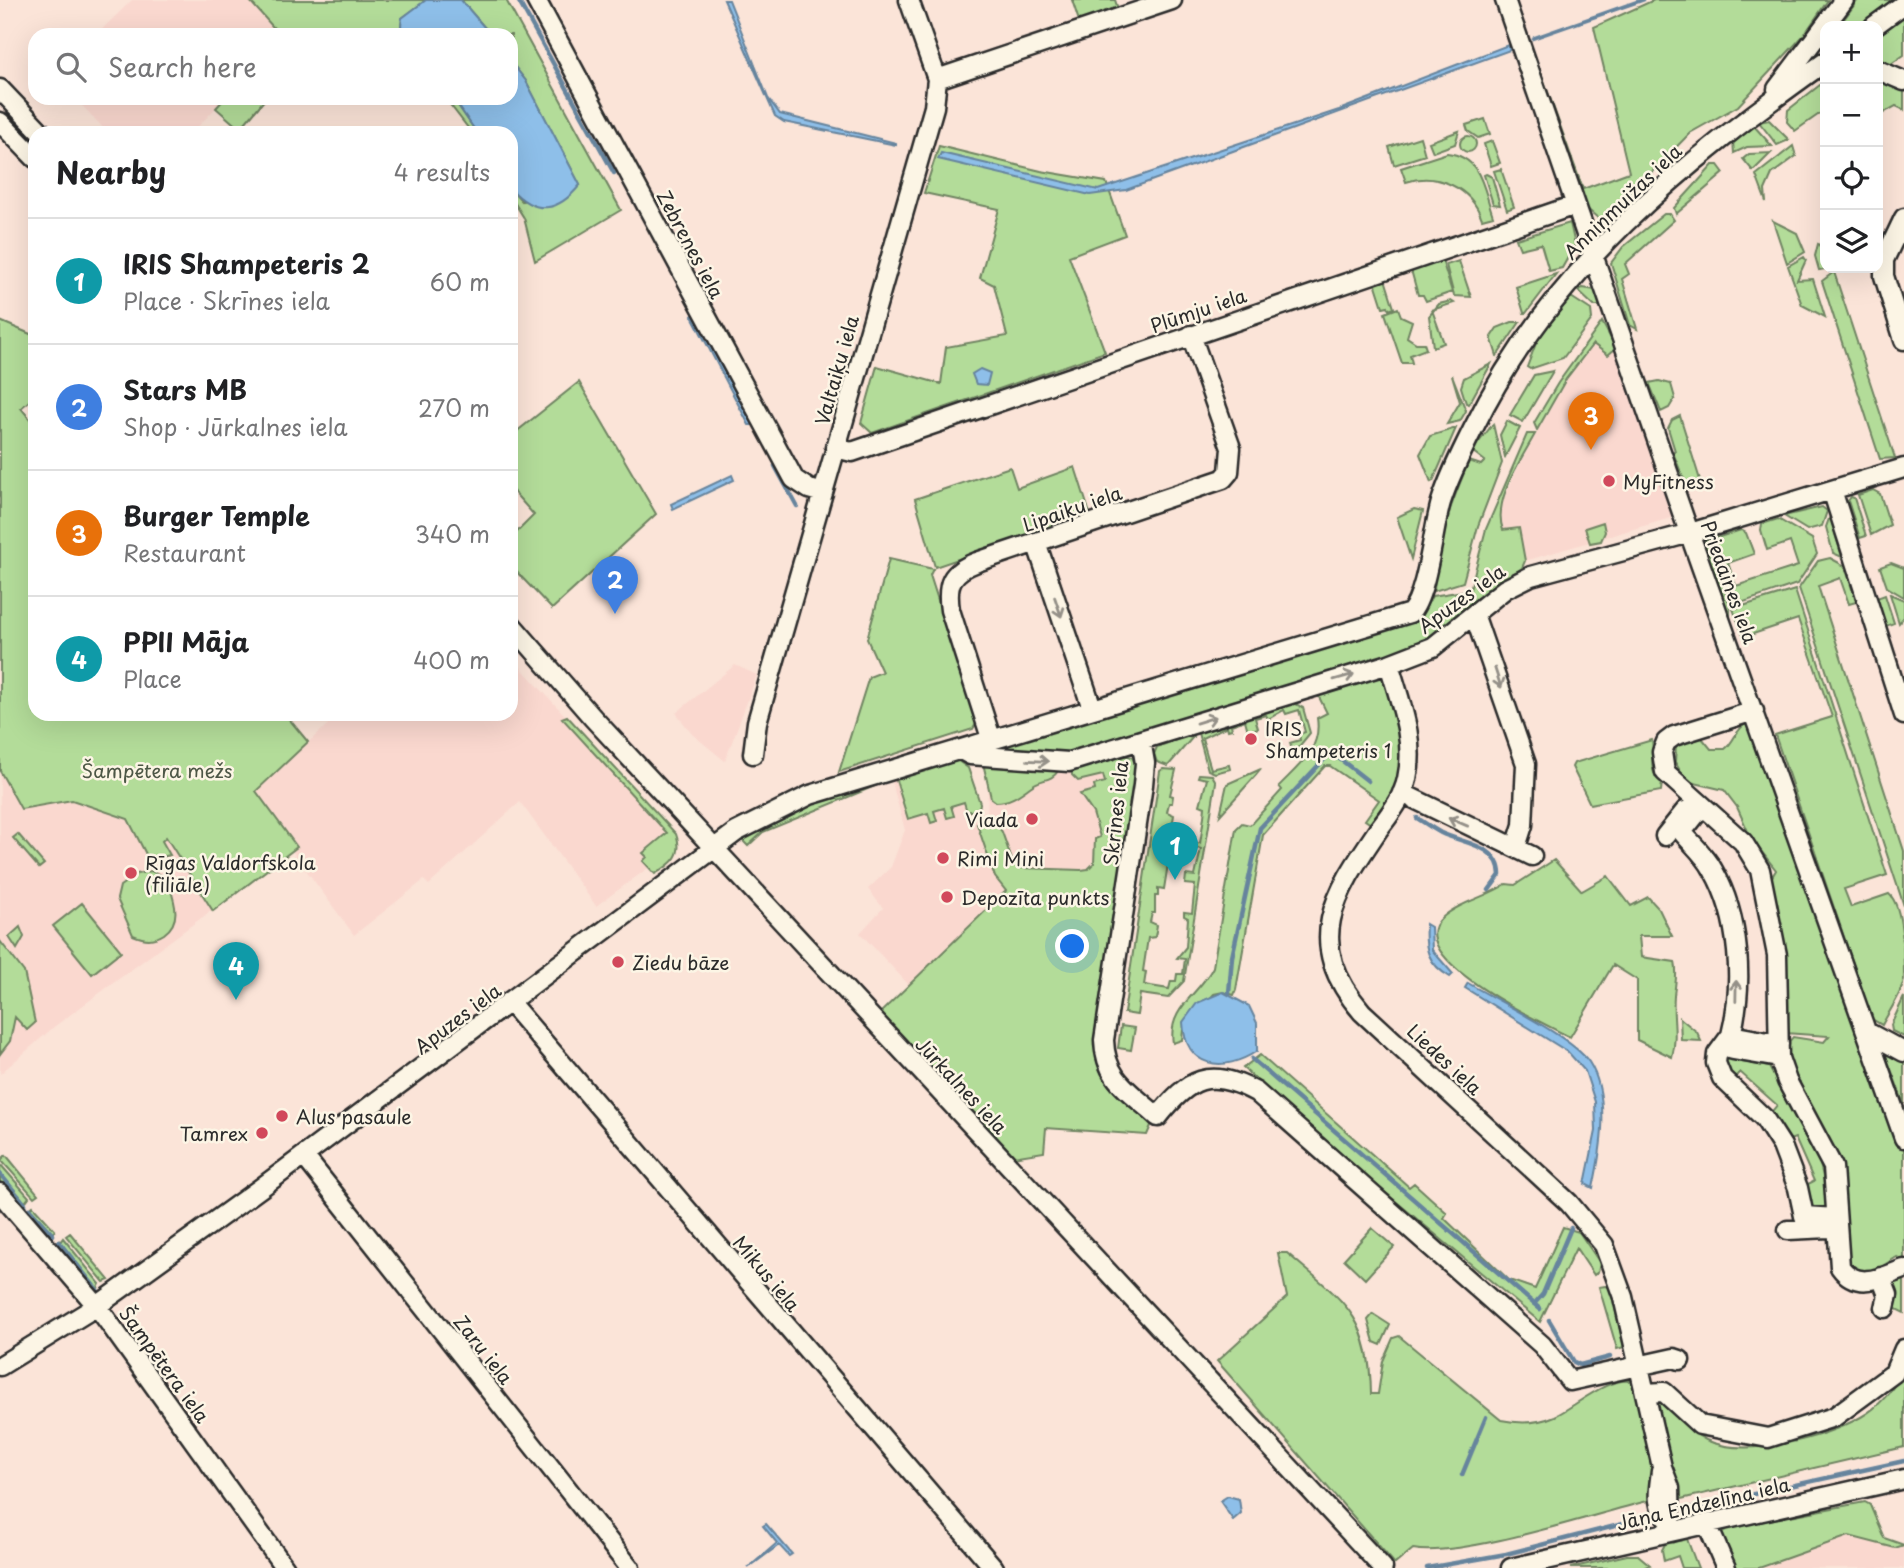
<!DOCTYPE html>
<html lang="en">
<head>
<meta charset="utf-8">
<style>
	body { margin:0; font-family:"Playpen Sans",sans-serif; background:#f6f6f6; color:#202124 }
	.controls { position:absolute; right:21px; top:21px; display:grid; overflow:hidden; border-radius:14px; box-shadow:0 7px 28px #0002 }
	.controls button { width:63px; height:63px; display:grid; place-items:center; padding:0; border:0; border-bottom:2px solid #e0e0e0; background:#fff; color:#202124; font:35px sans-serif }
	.you { position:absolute; left:1073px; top:947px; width:24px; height:24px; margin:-18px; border:5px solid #fff; border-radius:50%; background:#1a73e8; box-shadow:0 0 0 10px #1a73e833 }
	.badge { display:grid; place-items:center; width:46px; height:46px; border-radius:50%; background:#ea580c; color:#fff; font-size:23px; font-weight:700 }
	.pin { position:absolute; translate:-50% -58px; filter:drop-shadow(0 2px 4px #0008) }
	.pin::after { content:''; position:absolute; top:37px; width:24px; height:21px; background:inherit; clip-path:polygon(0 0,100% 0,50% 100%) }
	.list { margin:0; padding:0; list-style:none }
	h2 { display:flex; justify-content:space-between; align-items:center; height:91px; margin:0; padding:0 28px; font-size:30px }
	h2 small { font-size:23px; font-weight:400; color:#757577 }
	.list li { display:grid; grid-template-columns:46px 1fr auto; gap:21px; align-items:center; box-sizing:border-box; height:126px; padding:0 28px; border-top:2px solid #e0e0e0 }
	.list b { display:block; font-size:26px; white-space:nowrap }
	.list p { margin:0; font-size:23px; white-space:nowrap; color:#757577 }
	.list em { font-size:23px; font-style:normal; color:#757577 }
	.icon { flex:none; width:38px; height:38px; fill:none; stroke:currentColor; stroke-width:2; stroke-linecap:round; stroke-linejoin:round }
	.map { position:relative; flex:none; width:1904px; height:1568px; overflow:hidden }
	.search { position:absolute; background:#fff; box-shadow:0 7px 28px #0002; left:28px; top:28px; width:490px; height:77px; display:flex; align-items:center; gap:18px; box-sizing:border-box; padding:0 24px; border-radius:21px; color:#757577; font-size:26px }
	.panel { position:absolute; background:#fff; box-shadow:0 7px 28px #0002; left:28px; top:126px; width:490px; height:595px; border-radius:21px }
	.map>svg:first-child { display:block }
	.built { fill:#fad8cf }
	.green { fill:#b3dc99; stroke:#6f8462; stroke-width:2 }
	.water { fill:#8ebfe9; stroke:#66849d; stroke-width:2 }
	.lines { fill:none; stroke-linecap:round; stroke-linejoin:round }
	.stream { stroke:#66849d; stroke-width:4.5 }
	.minor-casing { stroke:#2b2b2b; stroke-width:23 }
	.minor { stroke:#fcf5e5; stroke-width:18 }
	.oneway { stroke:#949088 }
	.poi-dot { fill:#d1495b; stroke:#fcf5e5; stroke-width:2.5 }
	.labels { text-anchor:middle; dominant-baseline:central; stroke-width:5; stroke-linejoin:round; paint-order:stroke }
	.street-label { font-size:19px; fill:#2b2b2b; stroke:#fcf5e5 }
	.poi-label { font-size:19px; fill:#2b2b2b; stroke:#fcf5e5; text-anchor:start }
	.park-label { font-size:19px; fill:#4d5746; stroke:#fcf5e5 }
</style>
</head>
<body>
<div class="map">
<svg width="1904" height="1568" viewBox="0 0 1904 1568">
	<rect width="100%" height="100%" fill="#fbe4d8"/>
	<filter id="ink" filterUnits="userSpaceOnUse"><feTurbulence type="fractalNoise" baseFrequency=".0143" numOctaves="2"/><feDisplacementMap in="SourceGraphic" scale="14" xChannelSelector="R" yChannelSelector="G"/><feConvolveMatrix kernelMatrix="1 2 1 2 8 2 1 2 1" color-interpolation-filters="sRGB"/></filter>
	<g filter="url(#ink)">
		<path class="built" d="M132,0h117l31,35h-184z
			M75,98h150l-33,35h-84z
			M1593,343l15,11 8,-6 58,169 -149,44 -6,-33 -16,3 -3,-23 17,-39 49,-90z
			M511,657l160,173 2,20 -77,56 -76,-104 -91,83 -5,-5 -70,55 -62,-84 -237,175 -55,48v-321l256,38 83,-77h172z
			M735,665l22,10 -32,86 -33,-27 -16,-21z
			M958,760l37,117 11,14 -97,94 -49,-52 23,-25 -15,-19 23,-22 14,-37 -15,-55z
			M1109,763l10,58 -24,46 -16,10 -63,-5 -29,-35 1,-68 87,4z
			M1850,1536l45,12 9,-3v23h-145z"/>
		<path class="green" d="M249,0h177l-24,18 -1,8 6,9h-10l-3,-4 -10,4h-104z
			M461,0h45l115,210 -86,51 -11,-43 -13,-21v-8l11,12 58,-16 -54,-104 -15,-19v-27h-20z
			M1072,0h43l3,9 -39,12z
			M1654,0h174l-24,35 -66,71 -48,27 -83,85 -8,1 -14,-12 -48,-137h3l43,119 46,-17 -35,-145z
			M1858,0h38l-35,26h-22z
			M1904,14v41l-16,11 -10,-3v-30z
			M1883,79l21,9v22l-8,-4 -18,10v-33z
			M1825,81v29l-30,21 -8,-9 1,-12z
			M225,98h41l-26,31 -24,-21z
			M445,98h8l24,35h-5z
			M1485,119l5,15 -12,4 -10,-7 -2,-6z
			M1769,120l20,20 -12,5 -18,-23z
			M1754,126l18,20 -25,1 -13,6 -1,-12z
			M1459,131l-4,13 -22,8 -4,-10z
			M1460 144a8 8 0 1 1 16 0a8 8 0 1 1-16 0Z
			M1420,137l5,18 -31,10 -5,-18z
			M1492,141l8,22 -9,3 -7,-22z
			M939,146l102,25 65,11 19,53 -56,21 36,96 -233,81 -11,-10 16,-57 64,18 5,-37 61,-11 -13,-51 -14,-7 19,-69 -75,-16z
			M1793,146l3,10 -24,18 -7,16 1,12 -10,-27z
			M1447,153c35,4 36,35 46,63l-11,3c-11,-32 -46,-47 -76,-37l-5,-14z
			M1771,153l-18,18 -10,-12 6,-5z
			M1713,165h5l6,8 -48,41 -2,-6z
			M1501,169l13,38 -7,3 -13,-39z
			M1486,174l6,3 8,28 -7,-1 -9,-29z
			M1664,214h6l4,6 -49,44 4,10 -7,5 15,50 -7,-4 -19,-62 12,-16z
			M1773,221l24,12 8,19 -18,11z
			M1570,223l5,22 -13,23 -13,3 -8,-27 -21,5 -4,-10z
			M1818,244l7,3v21h5l-11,2 -4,-14z
			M1804,257l2,3 -9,20 16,-1 12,38 -23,-12 -14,-39z
			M1442,260l10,32 -26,9 -3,-6h-5l-7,-25z
			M1459,261l12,36 -17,-1 -8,-31z
			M1834,272l61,186 -15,1 -58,-178z
			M1556,274l-30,39h-2l-8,-26z
			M1385,279l9,29 -5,2 -1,-4 -5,1 -8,-25z
			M1583,288l12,2 7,16h-8l-17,-16z
			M1571,297l20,13 1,9 -29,39 -33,11 -3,-2 11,-29z
			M1451,301l3,2 -22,7 12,33 -11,4 -4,-31 10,-12z
			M1398,308l3,8 11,5 -5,16 9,6h8l2,6 -16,6 2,8h-10l-17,-50z
			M0,321l35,15v60l-14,12 14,17v289h250l23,28 -52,49 41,56 -84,64 -47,-74 -4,4 8,14 -21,5 -21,-41 -56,-19 -51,9 -21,-38z
			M1512,322h8l-23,34 -6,-19 6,-9z
			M1602,322l14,26 -8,7 -15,-11 -27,35 -29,51 -3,-7 24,-40z
			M1491,364l-22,40 -3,-1 -5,-16 3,-9z
			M1553,371l-30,51 -13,-7 24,-40z
			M1452,375l14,36 -6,10 -13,3 13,-22z
			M1659,381l12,3 4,14 -6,10 -8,4 -12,-29z
			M579,382l77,132 -104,95 -41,-43v-28l23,-23 -23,-26v-53z
			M1680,416l21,67 -14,4 -14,-34 2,-2 -7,-23 4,-8z
			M1507,421l13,7 -15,29 -5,-22z
			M1493,424l9,39 -24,63 -15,56 -29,9c0,-44 18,-90 35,-130l12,4 4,-4 -13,-10z
			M1456,428l-23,53 -2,1 -11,-28 10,-18z
			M1527,434h8c-14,26 -43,67 -32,96l16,-2 6,33 -3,7 -26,17 -53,46 -26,15 -343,108 -20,3 -66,-10 426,-129 11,-10 7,-12 38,-6 16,-61z
			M1010,467l7,21 58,-21 15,47 -155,53 -20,-68z
			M1873,490l7,4 10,31 -19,10 -13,-40z
			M1851,497l3,1 12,38 -6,2 -12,-37z
			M1822,507l5,4 -5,15 -15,4 -23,-14z
			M1414,509l9,2 -12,48 -14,-42z
			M1830,516l12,41 -9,-4 -7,-26z
			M1778,519l34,20 5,15 -20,30 -59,20 -5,-3 -23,-61 31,-10 5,3 8,21 -26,9 8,23 62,-20 -8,-24 -23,8 -6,-20 1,-6z
			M1603,522l2,10 -4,9 -11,2 -5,-15z
			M1707,540l23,65v19l-29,-81z
			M1830,558l15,8 11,36 -7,2 -9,-26 -22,8 86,265v55l-105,-318 19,-27z
			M889,559l44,10 -3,6 47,147 -4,7 -134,43 30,-95 13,-5 -15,-33z
			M1891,563l13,5v29l-17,-10 -7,-20z
			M1795,590l92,285 -43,14 7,18 38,-13c15,13 15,64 15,85 -2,15 -15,32 -22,46l-10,-6 -97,-284 57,-18 -34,-98 -54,18 -11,-28z
			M1890,594l14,6v17l-5,6z
			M1885,595l9,28 -11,4 -9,-28z
			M1382,675c18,23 25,80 16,108 -4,15 -16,30 -24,43l-9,-6 14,-20 -49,-34h-5l-62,69 -27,155 -2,5 -11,-3 -9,2 -31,36 -1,10 -9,3c-6,-35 27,-49 40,-76l23,-138 6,-6 8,2 32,-35 -3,-4c20,-21 43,-37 38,-68l10,-5 -9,-18z
			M1294,703l9,5 7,25 -17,21 -3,-11 10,-3 -1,-6 6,-2 -6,-22 -13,4 -2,-4 -16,9 -2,-4 -11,3 3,10 -10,3 -3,-11 -14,5 1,4 -4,1 -1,-4 -25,12 9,31 18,-4 1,4 -15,4 -7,-3 -10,-37z
			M567,716l109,118c8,21 -4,30 -21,40l-12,-13 4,-4 -4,-4 24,-20 -105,-115z
			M1747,723l6,3 151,422v113l-7,-4c-18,10 -33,27 -51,7l-8,-93 -39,-81 1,-8 -12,-18 -3,-17 8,-10 31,5 5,-6 -44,-3v-86l-16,-65 7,-12 -25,-32 -14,-31 -13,-17 -38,-9 -11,-19 1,-17 26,-7 9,11h14c10,-8 10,-19 22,-26z
			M1192,734l1,3 -25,29 -11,-4 -3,-8 3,-7z
			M1652,740c3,15 -6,31 10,42l-1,9 -71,13 -18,-37 2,-4z
			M1117,754l15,3 5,10 -41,289c6,34 30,46 57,65l-6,14 -101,-7 -2,24 -31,5 -134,-143 127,-123 -11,-14 -18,-53 9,-3 10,2 6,9 11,31 9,5 59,2 7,-1 6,-6 1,-24 5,-2 -7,-24 -13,-19 15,-4 -1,-5 11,-3 -2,-7 -25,6 -6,-6v-5z
			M954,758l14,10 12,35 -1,6 -12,3 -3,-10 -13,4 3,10 -7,2 -3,-10 -10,3 3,10 -6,2 -3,-10 -20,6 -14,-45z
			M983,763l72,4 3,4c-6,10 -17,8 -25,14 -12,8 -21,17 -37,17l-5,-4z
			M1163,769l13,1 -6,25 3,1 -1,7h-3l-2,9 7,3 -2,12 -7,1 1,16h-4v19l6,1 -4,25 -6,-1v8h-3v17h-3l-2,9 7,3 -2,12 -7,1 -5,33 3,1 -2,13 25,4 2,-8h5l1,-7h6l2,-15 -8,-1 9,-11 2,-29 -4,-2v-4l8,1 3,-28 -10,-1 1,-9 9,1 6,-27 -7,-2v-3l6,-1c2,-12 4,-24 5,-36l-5,-2 7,-26 -9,-2 1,-3 13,1 4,7 -32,199 -16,17 -28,-4 -3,21 -13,-2 36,-242z
			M1261,769l-5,6 -36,40 7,-31z
			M890,775l2,4 -129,53 -15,14 -5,-5c23,-30 110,-53 147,-66z
			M18,834l26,30 -5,4 -26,-30z
			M1554,860l28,31 26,-15 23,30 17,-9 11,12 13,27h-33l2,21 34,5c3,13 0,21 -1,34 -2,22 4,38 -2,61l-35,-17v-60l-24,-15 -43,72c-25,-13 -173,-81 -127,-120 17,-15 44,-20 63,-33l9,1z
			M151,871l16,7c6,20 17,42 -3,56 -11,7 -19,6 -31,1l-16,-36 3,-13 17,-12z
			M82,903l39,48 -29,23 -39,-48z
			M20,927l4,10 -7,12 -8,-12z
			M0,941l24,31 11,51 -8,7 -12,-13 -5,24 -10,13z
			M1904,997v40l-12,-6 -1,-6z
			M1680,1018l17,14 4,9 -20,-1z
			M1121,1026l14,2 -4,22 -13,-2z
			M1891,1052l13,7v45l-19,-51z
			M1260,1055l149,132 5,-4 33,30 -3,5 65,62 26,9 28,-62 16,5 21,31 -2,9 -4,3 -18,-27 -36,74 -178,-149 -119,-105z
			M1722,1058l47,9 50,93 6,25 2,27 -17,1 -6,-27 10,-5 -19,-43 -11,4 -15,-27 8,-10 -37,-33 -9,9z
			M6,1155l32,39 -4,3 -33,-37z
			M0,1164l29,33 -6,8 -23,-23z
			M33,1206l22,24 -5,7 -23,-26z
			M1372,1228l22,19 -29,32 -21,-20z
			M70,1233l39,47 -5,2 -38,-46z
			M63,1238l37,46 -3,6 -40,-44z
			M1278,1253h9c56,48 83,61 84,141h7l5,-33 10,-23 6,-2 102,84c19,4 36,4 54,-4 21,-10 56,-42 79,-34l21,83 -4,35c-56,14 -188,58 -238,49l-18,15 -178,-203 70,-64z
			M1904,1279v34l-12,-6v-25z
			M1605,1286l5,1 14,60 -7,2 -18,-62z
			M1373,1314l17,11 -9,20 -7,-3 -6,-22z
			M1904,1370v77l-223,52 -4,-16 -8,-12 -13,-68 2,-5c19,10 27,32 48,42 40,19 117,-2 155,-23 18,-10 33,-29 43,-47z
			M1865,1502l5,3 14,33 20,7 -9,3 -46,-12 -90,32h-24l-17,-35 3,-4z
			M1687,1539l11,29h-16l-4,-12 -14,5 -2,-11 3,-6z
			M1627,1555h11l12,10 -7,3h-73z"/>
		<path class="water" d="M426,0h35l30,35h-84l-6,-9 1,-8z
			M724,0h5l39,98 12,16 116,29v2l-112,-23 -9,-6z
			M1639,0h6l-112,39 1,-2z
			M1508,45l2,5 -384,140 -36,5 -152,-36 3,-6 157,37 241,-80z
			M511,62l15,19 54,104c-22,27 -44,31 -69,4v-56h-34l-24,-35h58z
			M695,313l49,96 9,16h-4l-57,-109z
			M980,369l10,4 -3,12 -11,-1 -4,-10z
			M732,475l2,5 -61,29 -2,-5z
			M1426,924l5,3 1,23 21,24 -3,3c-22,-13 -26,-28 -24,-53z
			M1468,983c29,18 103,53 121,79 22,34 12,89 4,126l-8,-4 11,-53 -1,-29 -10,-31 -17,-19 -103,-64z
			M1223,992l26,14 8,17v28c-33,22 -72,18 -74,-29l14,-19z
			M1228,1496l11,3 2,14 -8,7 -13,-19z
			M766,1524l26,30 -3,2 -10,-11 -31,23 29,-25 -14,-17z"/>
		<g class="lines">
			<path class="stream" d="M518,0l96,173
				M775,466l22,40
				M1417,818c8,5 16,11 24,15 21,10 59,12 59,42l-11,15
				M1229,993l3,-36 28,-129 71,-76 37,29
				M1252,1059l288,250
				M0,1174l25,30
				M29,1209l24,26
				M59,1242l38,48
				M1534,1304l9,-10 28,-66
				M1549,1320l25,42 6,3 30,-8
				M1462,1475l24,-58
				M1686,1509l218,-48
				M1427,1568l79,-14 144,-37"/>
			<defs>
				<path id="minor" d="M536,0l258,479 15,10 14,4
					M1505,0l179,518 220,620
					M1874,26l30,-22
					M1878,70l26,11
					M937,79l235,-79
					M0,89l42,44
					M1777,89l67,-89
					M0,122l35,36
					M1904,218l-20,42v16l20,64
					M835,448l17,4 723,-247
					M1832,490l72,225
					M1036,542l56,166
					M1474,614l52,150 -3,61 -7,22
					M511,624l82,94 790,850
					M1389,664c11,38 27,76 18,115 -4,19 -18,36 -29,51 -44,65 -76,112 -16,182l207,191 35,42 19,52 39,170 8,21 1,44
					M1754,711l-80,25 -8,6 -4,10 3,20 78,70 17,28 17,85 2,103 8,23 46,86 7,100c17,24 42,10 64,2
					M991,738l-41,-128c-4,-27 1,-38 27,-48l246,-83 6,-7 2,-24 -40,-113
					M1141,740l4,23 -2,22 -39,255c1,40 27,52 54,77 31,-39 51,-50 98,-25l286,253 28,36 104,-23 6,2
					M961,750l9,5 99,7 320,-98 44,-17 72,-58 26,-13 159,-43 214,-65
					M753,754l4,-32 177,-615 3,-28 -28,-79
					M1402,793l130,63
					M1702,807l-20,25c10,12 24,24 31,38 27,47 31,114 18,165l48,9
					M1665,836l20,-25
					M511,1004l483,564
					M1867,1032l37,20
					M1731,1035l-14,19 -1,9 6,15 42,40 18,28 16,42 6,28 32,2
					M1733,1050l46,8
					M304,1156l326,412
					M0,1193l97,113 188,262
					M1788,1230l41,-2
					M1881,1277l7,18 -3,13
					M0,1366l97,-60 165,-119 474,-355 74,-37 600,-182c17,-17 23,-84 31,-111 8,-25 20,-49 32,-73 77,-159 211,-267 352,-367
					M1645,1393l19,-1 36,33 68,13 66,-21 60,-44 10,-24
					M1661,1471c-2,18 -7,35 8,49
					M1707,1524l19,44
					M1511,1568l393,-89"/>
			</defs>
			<use href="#minor" class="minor-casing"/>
			<use href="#minor" class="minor"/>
		</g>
		<defs><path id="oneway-shaft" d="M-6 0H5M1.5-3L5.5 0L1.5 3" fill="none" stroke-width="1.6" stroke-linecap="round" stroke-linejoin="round" transform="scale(1.75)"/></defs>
		<g class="oneway">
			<use href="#oneway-shaft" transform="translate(1058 607) rotate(71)"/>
			<use href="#oneway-shaft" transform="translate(1344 677) rotate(-16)"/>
			<use href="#oneway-shaft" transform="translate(1498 678) rotate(72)"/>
			<use href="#oneway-shaft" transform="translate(1206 720) rotate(-17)"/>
			<use href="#oneway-shaft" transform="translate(1038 761) rotate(3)"/>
			<use href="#oneway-shaft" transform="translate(1458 822) rotate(-157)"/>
			<use href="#oneway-shaft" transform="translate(1736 991) rotate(-89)"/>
		</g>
	</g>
	<g class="poi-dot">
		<circle cx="1609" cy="481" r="7"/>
		<circle cx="1251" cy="739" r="7"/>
		<circle cx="1032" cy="819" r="7"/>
		<circle cx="943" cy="858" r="7"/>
		<circle cx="131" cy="873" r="7"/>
		<circle cx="947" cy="897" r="7"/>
		<circle cx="618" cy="962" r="7"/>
		<circle cx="282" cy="1116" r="7"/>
		<circle cx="262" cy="1133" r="7"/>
	</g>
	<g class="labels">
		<g class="street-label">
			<text transform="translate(1622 201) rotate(-44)">Anniņmuižas iela</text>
			<text transform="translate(691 244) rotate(62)">Zebrenes iela</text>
			<text transform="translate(1198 310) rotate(-19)">Plūmju iela</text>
			<text transform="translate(836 370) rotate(-74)">Valtaiķu iela</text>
			<text transform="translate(1072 508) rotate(-19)">Lipaiķu iela</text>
			<text transform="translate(1730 582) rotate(70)">Priedaines iela</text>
			<text transform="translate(1461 598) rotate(-36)">Apuzes iela</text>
			<text transform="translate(1115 813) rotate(-84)">Skrīnes iela</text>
			<text transform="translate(457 1018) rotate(-37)">Apuzes iela</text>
			<text transform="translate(1445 1059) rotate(43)">Liedes iela</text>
			<text transform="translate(962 1085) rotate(47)">Jūrkalnes iela</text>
			<text transform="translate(767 1273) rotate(50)">Mikus iela</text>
			<text transform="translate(484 1349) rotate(52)">Zaru iela</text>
			<text transform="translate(165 1364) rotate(54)">Šampētera iela</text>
			<text transform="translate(1703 1503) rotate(-13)">Jāņa Endzelīna iela</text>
		</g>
		<g class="poi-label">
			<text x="1623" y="481">MyFitness</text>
			<text x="1265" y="728">IRIS<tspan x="1265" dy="22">Shampeteris 1</tspan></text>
			<text x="1018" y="819" text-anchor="end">Viada</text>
			<text x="957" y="858">Rimi Mini</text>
			<text x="145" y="862">Rīgas Valdorfskola<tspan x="145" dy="22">(filiāle)</tspan></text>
			<text x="961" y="897">Depozīta punkts</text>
			<text x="632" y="962">Ziedu bāze</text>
			<text x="296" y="1116">Alus pasaule</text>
			<text x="248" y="1133" text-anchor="end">Tamrex</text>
		</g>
		<g class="park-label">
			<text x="157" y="770">Šampētera mežs</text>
		</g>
	</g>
</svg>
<div class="controls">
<button>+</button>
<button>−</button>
<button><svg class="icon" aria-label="locate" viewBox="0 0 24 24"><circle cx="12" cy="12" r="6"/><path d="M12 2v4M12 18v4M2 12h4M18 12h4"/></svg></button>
<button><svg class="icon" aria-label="layers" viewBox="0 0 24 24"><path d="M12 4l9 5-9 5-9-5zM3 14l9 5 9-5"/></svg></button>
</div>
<div class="you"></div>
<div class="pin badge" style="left:1175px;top:880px;background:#0f9aa8">1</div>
<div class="pin badge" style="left:615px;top:614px;background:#3f7fe0">2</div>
<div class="pin badge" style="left:1591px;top:450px;background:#e8710a">3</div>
<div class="pin badge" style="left:236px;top:1000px;background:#0f9aa8">4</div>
<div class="search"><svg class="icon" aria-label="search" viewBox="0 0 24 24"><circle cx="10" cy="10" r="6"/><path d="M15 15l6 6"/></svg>Search here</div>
<section class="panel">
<h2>Nearby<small>4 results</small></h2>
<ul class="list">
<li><span class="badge" style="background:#0f9aa8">1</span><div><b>IRIS Shampeteris 2</b><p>Place · Skrīnes iela</p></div><em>60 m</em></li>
<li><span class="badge" style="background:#3f7fe0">2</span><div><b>Stars MB</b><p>Shop · Jūrkalnes iela</p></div><em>270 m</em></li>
<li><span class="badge" style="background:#e8710a">3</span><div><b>Burger Temple</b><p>Restaurant</p></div><em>340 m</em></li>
<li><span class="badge" style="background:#0f9aa8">4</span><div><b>PPII Māja</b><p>Place</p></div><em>400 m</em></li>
</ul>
</section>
</div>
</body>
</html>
